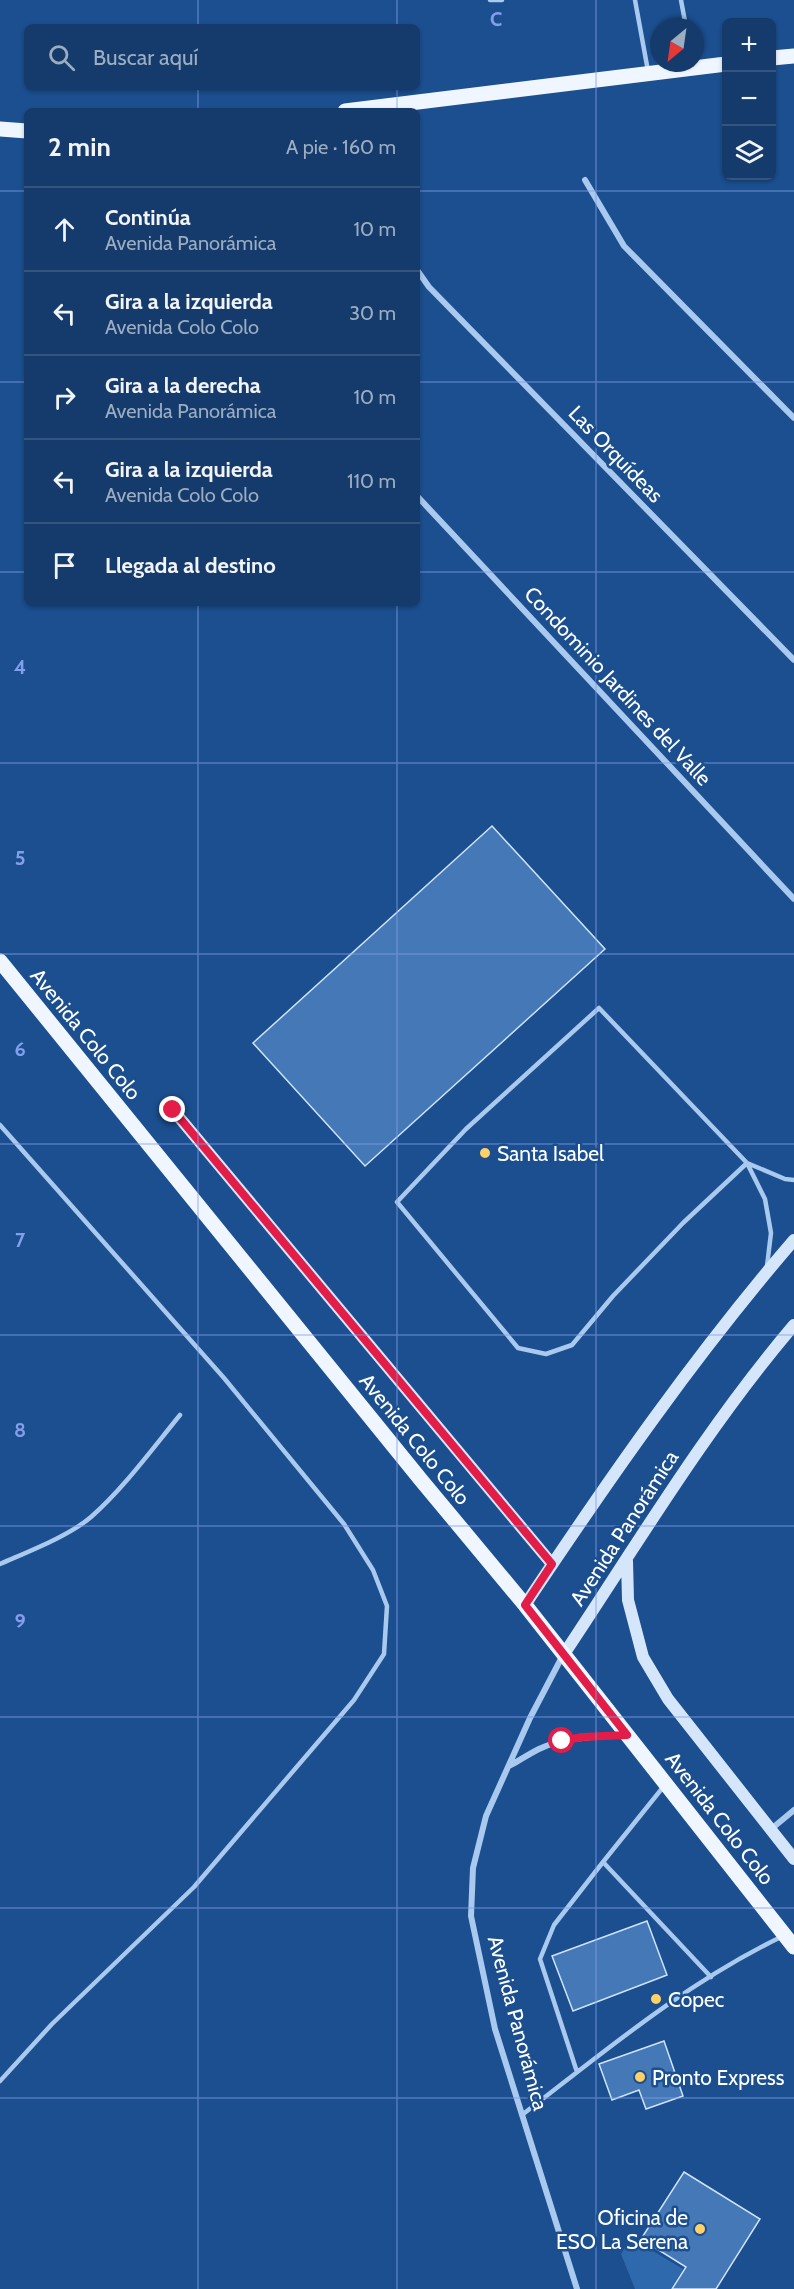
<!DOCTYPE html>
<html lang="es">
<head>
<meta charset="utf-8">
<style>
	body { margin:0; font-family:Cabin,sans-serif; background:#1d4271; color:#f1f3f6 }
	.controls { position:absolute; right:18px; top:18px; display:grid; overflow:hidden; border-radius:9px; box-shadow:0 2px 4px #0004 }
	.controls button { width:54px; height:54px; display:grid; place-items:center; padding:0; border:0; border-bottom:2px solid #33557e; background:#143b6b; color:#f1f3f6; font:30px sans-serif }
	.compass { position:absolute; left:650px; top:18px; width:54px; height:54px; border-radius:50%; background:#143b6b; box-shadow:0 2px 4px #0004; rotate:209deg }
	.stop { position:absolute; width:18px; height:18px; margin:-14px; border:4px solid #e11d48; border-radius:50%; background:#fff }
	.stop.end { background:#e11d48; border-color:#fff; box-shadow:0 2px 6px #0008 }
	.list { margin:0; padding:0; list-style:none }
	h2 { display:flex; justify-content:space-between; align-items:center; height:78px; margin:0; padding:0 24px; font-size:26px }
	h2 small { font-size:20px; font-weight:400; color:#9dadc1 }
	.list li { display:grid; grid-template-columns:39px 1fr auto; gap:18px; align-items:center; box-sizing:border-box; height:84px; padding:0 24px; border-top:2px solid #33557e }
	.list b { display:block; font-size:22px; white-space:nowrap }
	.list p { margin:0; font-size:20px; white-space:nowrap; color:#9dadc1 }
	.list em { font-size:20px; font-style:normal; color:#9dadc1 }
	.icon { flex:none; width:33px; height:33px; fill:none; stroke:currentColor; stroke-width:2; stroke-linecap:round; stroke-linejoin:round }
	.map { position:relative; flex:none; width:794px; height:2289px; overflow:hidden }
	.search { position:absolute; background:#143b6b; box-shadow:0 2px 4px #0004; left:24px; top:24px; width:396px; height:66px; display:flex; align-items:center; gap:15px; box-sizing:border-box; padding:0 21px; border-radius:9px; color:#9dadc1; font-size:22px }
	.panel { position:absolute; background:#143b6b; box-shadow:0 2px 4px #0004; left:24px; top:108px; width:396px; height:498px; border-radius:9px }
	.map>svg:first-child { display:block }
	.green { fill:#2e69ad }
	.building { fill:#4478b7; stroke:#cfe3fa; stroke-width:1.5 }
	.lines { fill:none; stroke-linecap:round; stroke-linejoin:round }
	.lane { stroke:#a9c9ee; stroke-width:4.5 }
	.street { stroke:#a9c9ee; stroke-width:6 }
	.secondary { stroke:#d6e6fa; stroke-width:12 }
	.primary { stroke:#f0f6ff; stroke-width:15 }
	.route { stroke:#e11d48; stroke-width:8 }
	.grid { fill:none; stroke:#839eea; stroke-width:1.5; stroke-opacity:0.55 }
	.poi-dot { fill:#ffd166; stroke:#1b4f8f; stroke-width:2 }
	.labels { text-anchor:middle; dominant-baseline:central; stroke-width:5; stroke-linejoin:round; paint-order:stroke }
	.street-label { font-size:21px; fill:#fff; stroke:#1b4f8f }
	.poi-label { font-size:21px; fill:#fff; stroke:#1b4f8f; text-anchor:start }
	.grid-label { font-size:20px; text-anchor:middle; font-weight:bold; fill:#839eea; stroke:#1b4f8f; stroke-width:5; stroke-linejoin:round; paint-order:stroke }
</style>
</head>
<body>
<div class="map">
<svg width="794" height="2289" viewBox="0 0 794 2289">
	<rect width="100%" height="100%" fill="#1b4f8f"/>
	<path class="green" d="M631,2238l52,31 -12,20h-36l-14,-35z"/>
	<path class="building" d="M492,826l113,123 -240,217 -112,-123z
		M647,1921l20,54 -94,36 -21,-55z
		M664,2041l19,55 -37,13 -7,-19 -27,10 -13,-36z
		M684,2172l76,47 -44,70h-44l14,-22 -45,-28z"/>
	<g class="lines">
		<path class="lane" d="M490,0h12
			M635,0l13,71
			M681,0l5,27
			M0,1125l224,253 120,146 29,46 14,36 -3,48 -30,46 -160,187 -142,137 -52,57
			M767,1266l4,-33 -6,-34 -18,-36 -64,60 -70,73 -41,49 -26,9 -28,-6 -121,-146 69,-73 133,-121 148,155 38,16 9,1
			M0,1564c27,-12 69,-28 91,-47 32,-28 62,-69 89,-102
			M664,1786l-61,76 108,115
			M577,2072l-37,-113 14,-34 49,-63
			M522,2115c83,-64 164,-132 259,-178"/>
		<path class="street" d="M585,180l39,66 170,172
			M417,270l12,17 365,373
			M417,496l377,403
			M563,1655l-33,63 -44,98 -13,52 -2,48 24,113 82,260
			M511,1765c9,-5 18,-11 28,-16 27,-13 58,-12 87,-14
			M770,1830l24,-20"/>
		<path class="secondary" d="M173,1110l379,454
			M627,1561l1,39 15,57 25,42 126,160
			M525,1605c84,-126 170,-250 269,-365
			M564,1654c74,-111 143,-227 230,-329"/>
		<path class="primary" d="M772,58l22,-2
			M345,111l381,-47
			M0,129l27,2
			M0,961l421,519 104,125 269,342"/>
	</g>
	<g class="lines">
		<path class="route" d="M173,1110l379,454 -27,41 102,130 -45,2 -20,4"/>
	</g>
	<path class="grid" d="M198,0v27M397,0v27M596,0v2289M198,87v24M397,87v24M0,191h27M417,191h377M0,382h27M417,382h377M0,572h27M417,572h377M198,603v1686M397,603v1686M0,763h794M0,954h794M0,1144h794M0,1335h794M0,1526h794M0,1717h794M0,1908h794M0,2098h794"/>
	<g class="poi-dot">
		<circle cx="485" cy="1153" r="6"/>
		<circle cx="656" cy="1999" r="6"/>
		<circle cx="640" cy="2077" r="6"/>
		<circle cx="700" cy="2229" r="6"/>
	</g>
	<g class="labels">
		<g class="street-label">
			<text transform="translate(616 454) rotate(46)">Las Orquídeas</text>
			<text transform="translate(618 686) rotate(47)">Condominio Jardines del Valle</text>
			<text transform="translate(86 1034) rotate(51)">Avenida Colo Colo</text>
			<text transform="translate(415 1439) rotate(51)">Avenida Colo Colo</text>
			<text transform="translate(624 1528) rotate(-57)">Avenida Panorámica</text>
			<text transform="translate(720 1818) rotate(52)">Avenida Colo Colo</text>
			<text transform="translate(518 2023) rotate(75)">Avenida Panorámica</text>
		</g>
		<g class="poi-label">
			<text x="497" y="1153">Santa Isabel</text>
			<text x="668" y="1999">Copec</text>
			<text x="652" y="2077">Pronto Express</text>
			<text x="688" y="2217" text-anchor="end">Oficina de<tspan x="688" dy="24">ESO La Serena</tspan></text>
		</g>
	</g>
	<g class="grid-label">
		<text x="496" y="26">C</text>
		<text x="20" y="674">4</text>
		<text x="20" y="865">5</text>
		<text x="20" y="1056">6</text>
		<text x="20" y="1247">7</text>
		<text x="20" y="1437">8</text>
		<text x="20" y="1628">9</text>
	</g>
</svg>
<div class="controls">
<button>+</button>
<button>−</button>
<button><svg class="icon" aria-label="layers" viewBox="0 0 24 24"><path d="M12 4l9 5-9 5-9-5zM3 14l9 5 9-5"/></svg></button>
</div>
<svg class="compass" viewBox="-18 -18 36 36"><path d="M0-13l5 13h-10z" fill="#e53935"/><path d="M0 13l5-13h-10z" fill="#9dadc1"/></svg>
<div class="stop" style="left:562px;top:1741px"></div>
<div class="stop end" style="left:173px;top:1110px"></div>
<div class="search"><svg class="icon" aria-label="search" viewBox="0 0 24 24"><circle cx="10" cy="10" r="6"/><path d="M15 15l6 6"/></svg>Buscar aquí</div>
<section class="panel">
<h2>2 min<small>A pie · 160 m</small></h2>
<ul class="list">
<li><svg class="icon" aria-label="ahead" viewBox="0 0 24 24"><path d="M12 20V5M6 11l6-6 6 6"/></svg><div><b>Continúa</b><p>Avenida Panorámica</p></div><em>10 m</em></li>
<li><svg class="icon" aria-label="left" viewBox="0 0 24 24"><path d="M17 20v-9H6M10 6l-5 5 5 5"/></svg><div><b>Gira a la izquierda</b><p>Avenida Colo Colo</p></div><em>30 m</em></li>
<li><svg class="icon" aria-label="right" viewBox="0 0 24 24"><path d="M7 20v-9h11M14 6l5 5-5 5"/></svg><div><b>Gira a la derecha</b><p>Avenida Panorámica</p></div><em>10 m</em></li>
<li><svg class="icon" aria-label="left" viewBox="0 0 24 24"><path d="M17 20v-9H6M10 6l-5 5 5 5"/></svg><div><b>Gira a la izquierda</b><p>Avenida Colo Colo</p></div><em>110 m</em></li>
<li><svg class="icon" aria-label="arrive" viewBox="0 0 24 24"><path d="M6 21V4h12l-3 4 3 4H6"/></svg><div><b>Llegada al destino</b></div></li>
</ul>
</section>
</div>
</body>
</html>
